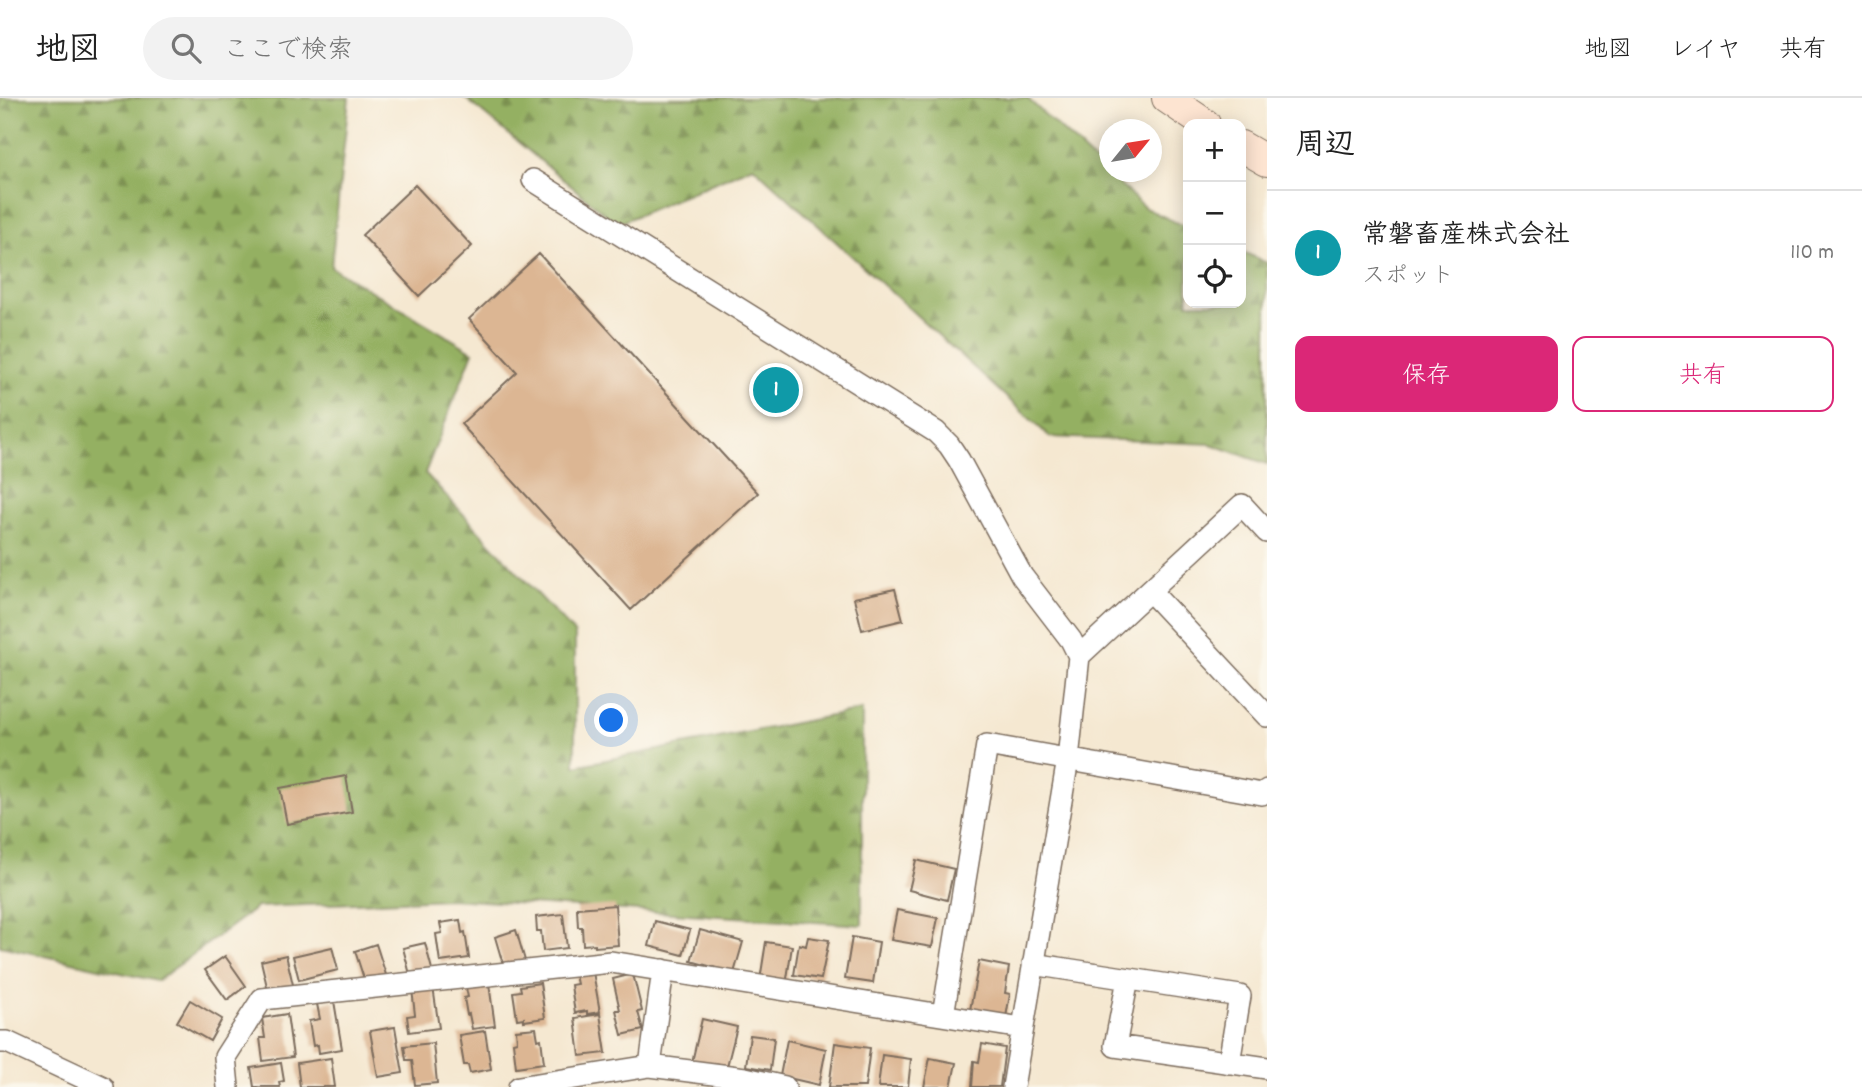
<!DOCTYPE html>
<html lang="ja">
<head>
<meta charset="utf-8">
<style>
	body { margin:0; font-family:Dekko,"Klee One",sans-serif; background:#f2f2f2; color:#222 }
	.controls { position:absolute; right:21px; top:21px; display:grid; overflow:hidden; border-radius:14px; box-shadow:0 4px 18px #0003 }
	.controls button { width:63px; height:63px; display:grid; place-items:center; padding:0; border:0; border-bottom:2px solid #e0e0e0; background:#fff; color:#222; font:35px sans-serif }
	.compass { position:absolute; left:1099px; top:21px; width:63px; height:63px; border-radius:50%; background:#fff; box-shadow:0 4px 18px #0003; rotate:60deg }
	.you { position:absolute; left:612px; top:623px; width:24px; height:24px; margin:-18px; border:5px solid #fff; border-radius:50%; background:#1a73e8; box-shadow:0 0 0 10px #1a73e833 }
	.badge { display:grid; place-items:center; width:46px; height:46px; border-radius:50%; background:#db2777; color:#fff; font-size:23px; font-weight:700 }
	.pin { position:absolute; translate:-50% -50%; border:4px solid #fff; box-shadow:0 2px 7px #0006 }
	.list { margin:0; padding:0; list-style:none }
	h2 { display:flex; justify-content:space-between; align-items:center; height:91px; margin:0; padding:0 28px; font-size:30px }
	h2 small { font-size:23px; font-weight:400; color:#767676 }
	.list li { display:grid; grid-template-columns:46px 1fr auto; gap:21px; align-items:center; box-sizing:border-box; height:126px; padding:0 28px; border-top:2px solid #e0e0e0 }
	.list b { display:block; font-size:26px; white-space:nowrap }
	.list p { margin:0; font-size:23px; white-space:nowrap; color:#767676 }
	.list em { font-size:23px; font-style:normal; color:#767676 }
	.actions { display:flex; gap:14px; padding:21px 28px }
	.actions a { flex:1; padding:16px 0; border:2px solid #db2777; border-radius:14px; text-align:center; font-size:24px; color:#db2777 }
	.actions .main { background:#db2777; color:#fff }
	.icon { flex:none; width:38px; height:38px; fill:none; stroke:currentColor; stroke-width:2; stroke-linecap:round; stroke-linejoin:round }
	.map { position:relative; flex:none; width:1267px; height:989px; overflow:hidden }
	header { display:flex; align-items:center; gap:42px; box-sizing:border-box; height:98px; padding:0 35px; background:#fff; border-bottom:2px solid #e0e0e0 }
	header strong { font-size:33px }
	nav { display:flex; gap:38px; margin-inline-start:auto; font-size:24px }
	.search { width:490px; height:63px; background:#f2f2f2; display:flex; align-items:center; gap:18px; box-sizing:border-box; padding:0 24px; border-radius:38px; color:#767676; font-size:26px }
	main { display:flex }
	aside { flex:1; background:#fff }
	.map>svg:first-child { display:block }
	.forest { fill:url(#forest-firs); stroke:#686d40; stroke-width:2 }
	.building { fill:#dcb693 }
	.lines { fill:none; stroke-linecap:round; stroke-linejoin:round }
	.street-casing { stroke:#7c6c5d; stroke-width:24 }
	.secondary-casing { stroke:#7c6c5d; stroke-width:32 }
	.street { stroke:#fff; stroke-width:21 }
	.secondary { stroke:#fde4d1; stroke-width:30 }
</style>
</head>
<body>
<header>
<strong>地図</strong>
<div class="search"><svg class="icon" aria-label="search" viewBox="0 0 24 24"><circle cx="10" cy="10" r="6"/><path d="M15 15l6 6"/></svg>ここで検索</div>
<nav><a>地図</a><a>レイヤ</a><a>共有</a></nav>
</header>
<main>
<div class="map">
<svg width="1267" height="989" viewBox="0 0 1267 989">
	<defs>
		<pattern id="forest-firs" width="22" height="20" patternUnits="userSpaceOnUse" patternTransform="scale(1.75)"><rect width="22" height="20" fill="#94b062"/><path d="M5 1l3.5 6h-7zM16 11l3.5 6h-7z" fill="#7a8f50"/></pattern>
	</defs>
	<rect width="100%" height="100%" fill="#fbf7ec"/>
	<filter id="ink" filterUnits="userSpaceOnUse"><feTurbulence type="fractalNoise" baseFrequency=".0143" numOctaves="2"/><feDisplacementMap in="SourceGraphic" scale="14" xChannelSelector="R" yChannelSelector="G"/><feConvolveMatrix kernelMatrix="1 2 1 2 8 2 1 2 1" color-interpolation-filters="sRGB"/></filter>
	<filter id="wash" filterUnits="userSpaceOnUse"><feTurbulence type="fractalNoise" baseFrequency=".00686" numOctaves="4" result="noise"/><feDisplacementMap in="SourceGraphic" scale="28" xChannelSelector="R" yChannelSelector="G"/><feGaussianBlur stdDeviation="1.57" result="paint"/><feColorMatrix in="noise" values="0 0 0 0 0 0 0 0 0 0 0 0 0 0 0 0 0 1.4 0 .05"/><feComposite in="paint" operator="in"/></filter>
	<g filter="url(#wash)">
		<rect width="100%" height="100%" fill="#f5e8d1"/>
		<path class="forest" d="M0,0h349l-18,169 142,85 -48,121 150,161v132l287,-56v215l-412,-26 -193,8 -100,74 -157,-35z
			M465,0h562l118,110 43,20v75h53v-52l26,12v201l-56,-20 -161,-7 -297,-271 -136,58z"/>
		<g id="blocks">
			<path class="building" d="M415,87l57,61 -53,50 -57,-61z
				M539,156l219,239 -127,117 -170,-186 56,-52 -48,-53z
				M895,491l8,31 -41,10 -8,-32z
				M346,678l6,36 -65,12 -7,-36z
				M916,762l38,9 -7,31 -38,-10z
				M615,807l3,40 -23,2v-3l-12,1 -1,-18h-4l-1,-19z
				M897,812l41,8 -6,29 -41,-7z
				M563,816l4,34 -24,3 -2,-20h-4l-1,-14z
				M460,822l2,13 3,-1 4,26 -29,4 -4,-28 6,-1 -2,-10z
				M655,823l35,9 -7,25 -34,-9z
				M516,832l10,34 -21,7 -10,-34z
				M700,832l43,12 -9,31 -43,-12z
				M808,839l21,3 -8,39 -27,-4 5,-31 7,2z
				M852,839l27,5 -6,41 -28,-4z
				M766,844l26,4 -6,39 -26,-5z
				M425,845l9,34 -22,5 -9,-34z
				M376,846l11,34 -21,7 -11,-34z
				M332,849l6,23 -39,10 -6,-24z
				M286,857l8,34 -25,6 -8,-34z
				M225,858l21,30 -19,14 -22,-30z
				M979,863l30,6 -4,26 5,1 -4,23 -36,-7z
				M593,874l7,40 -13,2v-3l-12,2 -4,-28 6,-1 -2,-9z
				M633,876l9,37 -4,1 5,18 -21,5 -6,-25h4l-7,-31z
				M540,885l5,35 -21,3v-3l-7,1 -4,-27 8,-1 -1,-5z
				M489,886l6,42 -23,3 -3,-15 -2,1 -3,-17 4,-1 -2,-9z
				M433,889l6,41 -30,4 -2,-16 8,-1 -3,-26z
				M190,902l32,19 -12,22 -33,-19z
				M334,903l8,48 -23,4 -1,-8 -5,1 -4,-25 11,-2 -3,-15z
				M287,916l6,43 -30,4 -3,-23h5l-3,-20z
				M600,916l6,39 -26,3 -5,-38z
				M702,921l35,8 -11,43 -34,-8z
				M395,929l8,46 -25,4 -8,-46z
				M536,930l2,12 3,-1 3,24 -28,4 -3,-25 4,-1 -1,-11z
				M485,933l6,38 -21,4 -2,-8h-4l-5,-30z
				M750,937l24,3 -4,32 -24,-4z
				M787,942l39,9 -7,36 -39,-9z
				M433,945l4,40 -22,2 -3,-25h-6l-2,-14z
				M835,945l35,5 -5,39h-36z
				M982,946l23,4 -5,39h-28l2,-26 5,1z
				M882,957l29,4 -3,28h-30z
				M331,960l4,29h-35l-3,-24z
				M930,960l26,5 -5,24h-27z
				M281,965l3,18 -5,1 1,5h-26l-3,-19z"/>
		</g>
	</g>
	<g filter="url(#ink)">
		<use href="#blocks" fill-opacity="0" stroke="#7c6c5d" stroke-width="2"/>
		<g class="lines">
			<defs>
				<path id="street" d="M533,82l403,252 13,13 10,15 63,116 49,64 8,16 -11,103 -55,328
					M1150,493l117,125
					M1079,558l163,-151 25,27
					M1033,866l207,32 -11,67
					M1128,881l-13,67 152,22
					M943,917l44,-270 275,49 5,-4
					M0,944h7l96,45
					M650,968l13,-96
					M228,989l-3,-30 37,-58 349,-37 411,66
					M519,989l131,-21 95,12 40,9"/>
				<path id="secondary" d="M1167,0l38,26
					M1241,48l26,15"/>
			</defs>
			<use href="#street" class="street-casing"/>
			<use href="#secondary" class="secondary-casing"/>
			<use href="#street" class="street"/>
			<use href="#secondary" class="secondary"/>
		</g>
	</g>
</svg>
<div class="controls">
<button>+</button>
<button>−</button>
<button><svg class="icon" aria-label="locate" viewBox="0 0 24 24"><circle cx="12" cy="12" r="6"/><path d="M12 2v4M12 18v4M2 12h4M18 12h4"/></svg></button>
</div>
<svg class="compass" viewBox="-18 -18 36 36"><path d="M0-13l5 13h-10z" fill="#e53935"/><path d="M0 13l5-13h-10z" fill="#767676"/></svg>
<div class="you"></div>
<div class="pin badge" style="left:776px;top:292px;background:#0f9aa8">1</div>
</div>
<aside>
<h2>周辺<small></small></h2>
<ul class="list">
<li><span class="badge" style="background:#0f9aa8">1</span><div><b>常磐畜産株式会社</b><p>スポット</p></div><em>110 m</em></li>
</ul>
<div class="actions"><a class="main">保存</a><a>共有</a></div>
</aside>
</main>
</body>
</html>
